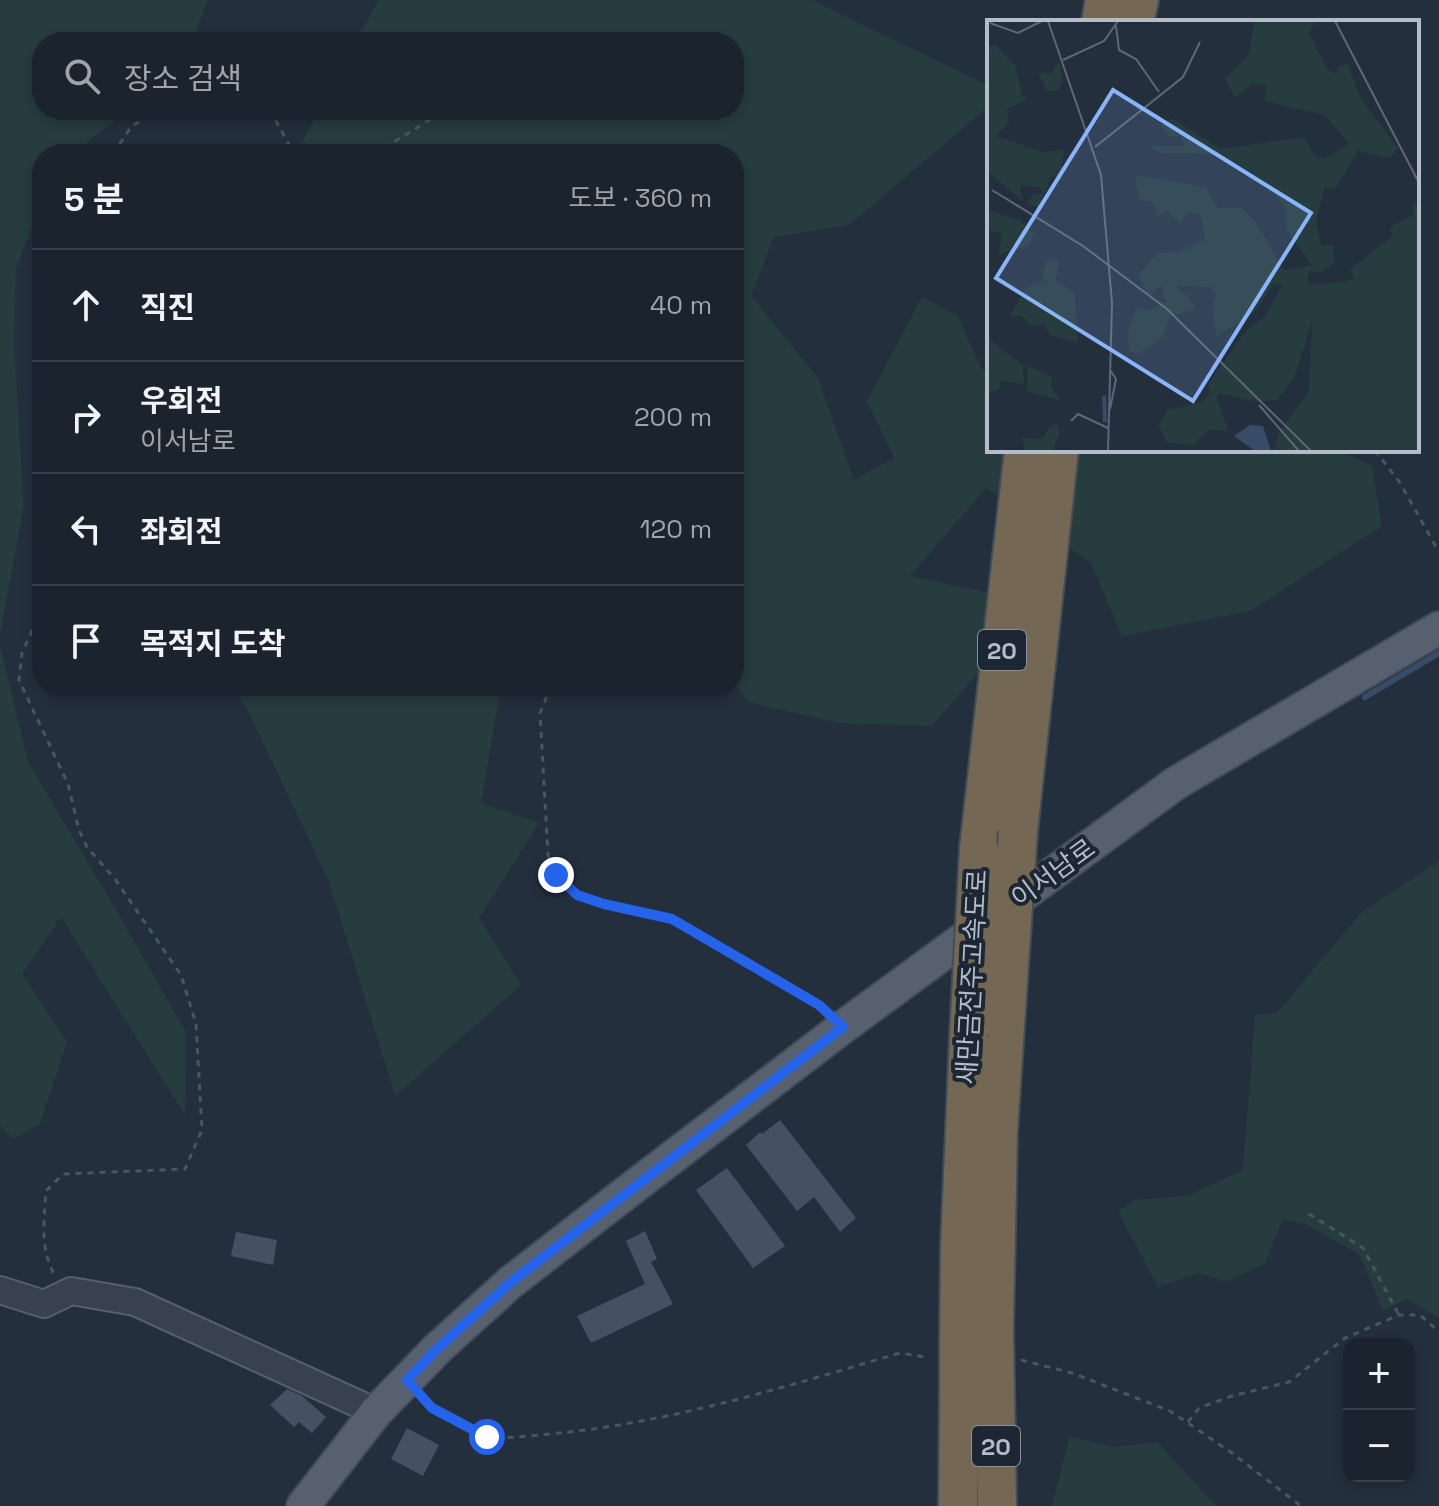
<!DOCTYPE html>
<html lang="ko">
<head>
<meta charset="utf-8">
<style>
	body { margin:0; font-family:"Space Grotesk","Noto Sans KR",sans-serif; background:#282f3a; color:#f1f3f6 }
	.controls { position:absolute; right:24px; bottom:24px; display:grid; overflow:hidden; border-radius:16px; box-shadow:0 4px 12px #0003 }
	.controls button { width:72px; height:72px; display:grid; place-items:center; padding:0; border:0; border-bottom:2px solid #39404a; background:#1b232e; color:#f1f3f6; font:40px sans-serif }
	.stop { position:absolute; width:24px; height:24px; margin:-18px; border:6px solid #2563eb; border-radius:50%; background:#fff }
	.stop.end { background:#2563eb; border-color:#fff; box-shadow:0 2px 8px #0008 }
	.list { margin:0; padding:0; list-style:none }
	h2 { display:flex; justify-content:space-between; align-items:center; height:104px; margin:0; padding:0 32px; font-size:34px }
	h2 small { font-size:26px; font-weight:400; color:#a0a4aa }
	.list li { display:grid; grid-template-columns:52px 1fr auto; gap:24px; align-items:center; box-sizing:border-box; height:112px; padding:0 32px; border-top:2px solid #39404a }
	.list b { display:block; font-size:30px; white-space:nowrap }
	.list p { margin:0; font-size:26px; white-space:nowrap; color:#a0a4aa }
	.list em { font-size:26px; font-style:normal; color:#a0a4aa }
	.icon { flex:none; width:44px; height:44px; fill:none; stroke:currentColor; stroke-width:2; stroke-linecap:round; stroke-linejoin:round }
	.map { position:relative; flex:none; width:1439px; height:1506px; overflow:hidden }
	.search { position:absolute; background:#1b232e; box-shadow:0 4px 12px #0003; left:32px; top:32px; width:712px; height:88px; display:flex; align-items:center; gap:20px; box-sizing:border-box; padding:0 28px; border-radius:32px; color:#a0a4aa; font-size:30px }
	.panel { position:absolute; background:#1b232e; box-shadow:0 4px 12px #0003; left:32px; top:144px; width:712px; height:552px; border-radius:32px }
	.map>svg:first-child { display:block }
	.green { fill:#263c3f }
	.lines { fill:none; stroke-linecap:round; stroke-linejoin:round }
	.stream { stroke:#394c67; stroke-width:6 }
	.building { fill:#455162 }
	.minor-casing { stroke:#565f6c; stroke-width:30 }
	.major-casing { stroke:#414a57; stroke-width:36 }
	.highway-casing { stroke:#434c59; stroke-width:42 }
	.path { stroke:#44595c; stroke-width:3; stroke-dasharray:6 6; stroke-linecap:butt }
	.minor { stroke:#38414e; stroke-width:26 }
	.major { stroke:#56606e; stroke-width:32 }
	.highway { stroke:#746855; stroke-width:38 }
	.highway-bridge-casing { stroke:#434c59; stroke-width:42; stroke-linecap:butt }
	.highway-bridge { stroke:#746855; stroke-width:38 }
	.route { stroke:#2563eb; stroke-width:10 }
	.labels { text-anchor:middle; dominant-baseline:central; stroke-width:8; stroke-linejoin:round; paint-order:stroke }
	.shield { fill:#1d2633; stroke:#878f9c; stroke-width:2 }
	.shield-label { font-size:24px; font-weight:bold; fill:#b4bcc9 }
	.street-label { font-size:26px; fill:#b4bcc9; stroke:#1d2633 }
	.inset-river { fill:none; stroke:#394c67; stroke-width:4 }
	.inset-road { fill:none; stroke:#5e6776; stroke-width:2 }
	.view { fill:#8ab4f8; fill-opacity:0.15; stroke:#8ab4f8; stroke-width:4 }
	.inset-edge { fill:none; stroke:#b4bcc9; stroke-width:4 }
</style>
</head>
<body>
<div class="map">
<svg width="1439" height="1506" viewBox="0 0 1439 1506">
	<rect width="100%" height="100%" fill="#242f3e"/>
	<path class="green" d="M0,0h208l-16,42h-150v68h87l-58,44h-29v48l-26,66 -2,78 10,159 -24,131z
		M379,0h433l177,86v20l-140,119 -75,12 -23,59 67,82 36,102 40,-22 -27,-57 55,-104 36,19 23,52 8,5v77h349l34,16 10,60 -132,85 -128,25 -31,-73 -105,-75 -76,88 95,20 -15,63 -58,67 -93,-3 -91,-21 -14,-19v-529h-438l23,-44h415v-68h-379z
		M0,645l28,117 90,151 68,119 -1,83 -124,-198 -39,57 45,68 -27,82 -27,15 -13,-13z
		M233,686h268l-20,117 58,20 -60,95 42,67 -126,111 -66,-214 -79,-167z
		M1439,861v457l-32,-19 -24,12 -24,-57 -54,-30 -22,-5 -18,44 -39,19 -28,-9 -40,14 -40,-75 17,-12 53,-4 55,-26 12,-155 22,-2 85,-101z
		M1069,1437l46,10 42,-5 59,64h-164z"/>
	<g class="lines">
		<path class="stream" d="M1365,697l74,-44"/>
	</g>
	<path class="building" d="M780,1120l76,98 -16,14 -26,-35 -17,14 -51,-66 14,-13 2,2z
		M727,1168l58,78 -32,22 -57,-78z
		M645,1231l12,28 -6,3 22,42 -82,39 -14,-27 68,-32 -19,-43z
		M236,1232l41,8 -4,25 -42,-9z
		M287,1389l15,7 24,21 -14,16 -13,-11 -5,5 -24,-22z
		M407,1428l32,17 -16,31 -32,-17z"/>
	<g class="lines">
		<defs>
			<path id="minor" d="M0,1290l44,14 27,-13 64,11 241,110"/>
			<path id="major" d="M303,1506l73,-94 62,-64 73,-66 129,-100 203,-155 333,-244 263,-155"/>
			<path id="highway" d="M1101,22l4,-22
				M1134,22l5,-22
				M1018,832l41,-382
				M979,849l45,-399
				M994,1329l4,-196 7,-107
				M959,1338l1,-92 9,-210
				M995,1386l2,120
				M958,1506l1,-120"/>
		</defs>
		<use href="#minor" class="minor-casing"/>
		<use href="#major" class="major-casing"/>
		<use href="#highway" class="highway-casing"/>
		<path class="path" d="M270,110l24,44
			M113,154l18,-27 26,-17
			M374,154l72,-44
			M42,371l-3,38 3,81
			M1375,450l25,33 39,69
			M42,608l-20,45 -3,27 49,104 11,46 8,17 28,32 66,96 15,49 6,106 -17,39 -122,5 -17,17c-2,29 -6,57 8,83
			M551,686l-11,27 8,142 8,20 21,20 27,9 68,15 154,92
			M1309,1214l54,34 36,67
			M1021,1360l51,13 98,38 62,42 69,53
			M423,1398c11,13 51,38 68,39 25,2 53,-3 78,-5 114,-13 222,-47 331,-79l25,4
			M1188,1422l11,-14 33,-12 57,-14 56,-44 54,-23h21l19,17"/>
		<use href="#minor" class="minor"/>
		<use href="#major" class="major"/>
		<use href="#highway" class="highway"/>
		<defs>
			<path id="highway-bridge" d="M1005,1026l13,-194
				M969,1036l10,-187
				M994,1329l1,57
				M959,1386v-48"/>
		</defs>
		<use href="#highway-bridge" class="highway-bridge-casing"/>
		<use href="#highway-bridge" class="highway-bridge"/>
	</g>
	<g class="lines">
		<path class="route" d="M487,1437l-55,-29 -25,-28 31,-32 73,-66 332,-255 -24,-22 -147,-86 -68,-15 -27,-9 -21,-20"/>
	</g>
	<g class="labels">
		<g class="shield">
			<rect x="978" y="630" width="48" height="40" rx="6"/>
			<rect x="972" y="1426" width="48" height="40" rx="6"/>
		</g>
		<g class="shield-label">
			<text x="1002" y="650">20</text>
			<text x="996" y="1446">20</text>
		</g>
		<g class="street-label">
			<text transform="translate(1053 873) rotate(-36)">이서남로</text>
			<text transform="translate(972 977) rotate(-87)">새만금전주고속도로</text>
		</g>
	</g>
	<g transform="translate(987 20)">
		<rect width="432" height="432" fill="#242f3e"/>
		<path d="M267,1h61l-6,12 18,36 9,5 2,-8 10,-2 13,35 37,49 -7,10 -33,-7 -23,38 -10,-2 -9,34 5,24 12,1 2,17 -15,10 -9,-3 -4,7 3,8 44,-5 -4,-11 42,-32 -2,-10 25,-13 -3,-8 7,-5v250h-145l5,-19 30,-40 3,-71 -17,55 -18,24 -20,2 -38,-9 -3,5 13,33 -20,-1 -16,15 -25,-2 -10,-17 10,-16 35,-8 7,-8 -2,-9 11,-17 28,-38 17,-12 19,-34 -10,1 -19,28 -38,24 -4,-31 4,-11 -6,-8 -32,-1v6l9,2 9,15 -26,8 -9,22 -24,16 -8,-4 -1,-24 8,-19 12,2 18,-8 -5,-16 -11,10 -7,-7 -4,-13 8,-12 11,-11 21,-1 26,-13 -5,-25 -12,-2 -7,12 -15,-14 -7,6 -8,-15 -12,-1 -4,-25 71,12 12,21h23l15,14 28,48 28,-5 -25,-34 -2,-24 -11,-14 -47,-33 -18,-6 -49,-1 -10,-7h35l-4,-10h-12l-9,-10 12,-8 49,31 83,-12 10,17 10,5 25,-15 -24,-29 -61,-14 3,-16 -14,-1 -18,13 -10,-18 24,-25zM8,25l21,22 6,29 7,3 -22,9 2,14 -13,14 46,16 22,-2 -3,29 -9,-3 -14,31 -11,-3 6,-10 9,-1 -1,-6 -21,-1 3,15 -36,-30v-101l3,-23zM72,41l4,21 -6,9h-11l-8,-19 13,2zM0,190l33,10 15,15 -8,11 -29,9 4,-22 -15,-2zM60,239l13,1 -4,20 19,14 3,48 -28,-7 -6,-10 -13,1 -9,-10h-12l16,-29 20,-6 -4,-6zM0,306l4,15 32,24 1,19 -24,-3 -1,8 -12,4zM40,345l25,12 -1,10 10,14 -34,-10zM64,405h7l1,11 -7,15h-27l-3,-13 20,1z" fill="#263c3f"/>
		<path d="M263,405l13,1 8,25h-16l-21,-15z" fill="#394c67"/>
		<path class="inset-river" d="M117,376l1,26"/>
		<path class="inset-road" d="M61,1l53,154 11,128 -4,148M348,1l84,162M3,3l28,10 24,-12M129,6l3,24 17,9 23,33M76,40l41,-19 14,-20M108,127l88,-70 17,-35M5,170l91,56 84,63 144,142M272,385l40,46M123,389l6,-30 -6,-9M84,401l7,-7 30,14"/>
		<path class="view" d="M126,70l198,123 -118,188 -197,-123z"/>
		<rect width="432" height="432" class="inset-edge"/>
	</g>
</svg>
<div class="controls">
<button>+</button>
<button>−</button>
</div>
<div class="stop" style="left:487px;top:1437px"></div>
<div class="stop end" style="left:556px;top:875px"></div>
<div class="search"><svg class="icon" aria-label="search" viewBox="0 0 24 24"><circle cx="10" cy="10" r="6"/><path d="M15 15l6 6"/></svg>장소 검색</div>
<section class="panel">
<h2>5 분<small>도보 · 360 m</small></h2>
<ul class="list">
<li><svg class="icon" aria-label="ahead" viewBox="0 0 24 24"><path d="M12 20V5M6 11l6-6 6 6"/></svg><div><b>직진</b></div><em>40 m</em></li>
<li><svg class="icon" aria-label="right" viewBox="0 0 24 24"><path d="M7 20v-9h11M14 6l5 5-5 5"/></svg><div><b>우회전</b><p>이서남로</p></div><em>200 m</em></li>
<li><svg class="icon" aria-label="left" viewBox="0 0 24 24"><path d="M17 20v-9H6M10 6l-5 5 5 5"/></svg><div><b>좌회전</b></div><em>120 m</em></li>
<li><svg class="icon" aria-label="arrive" viewBox="0 0 24 24"><path d="M6 21V4h12l-3 4 3 4H6"/></svg><div><b>목적지 도착</b></div></li>
</ul>
</section>
</div>
</body>
</html>
